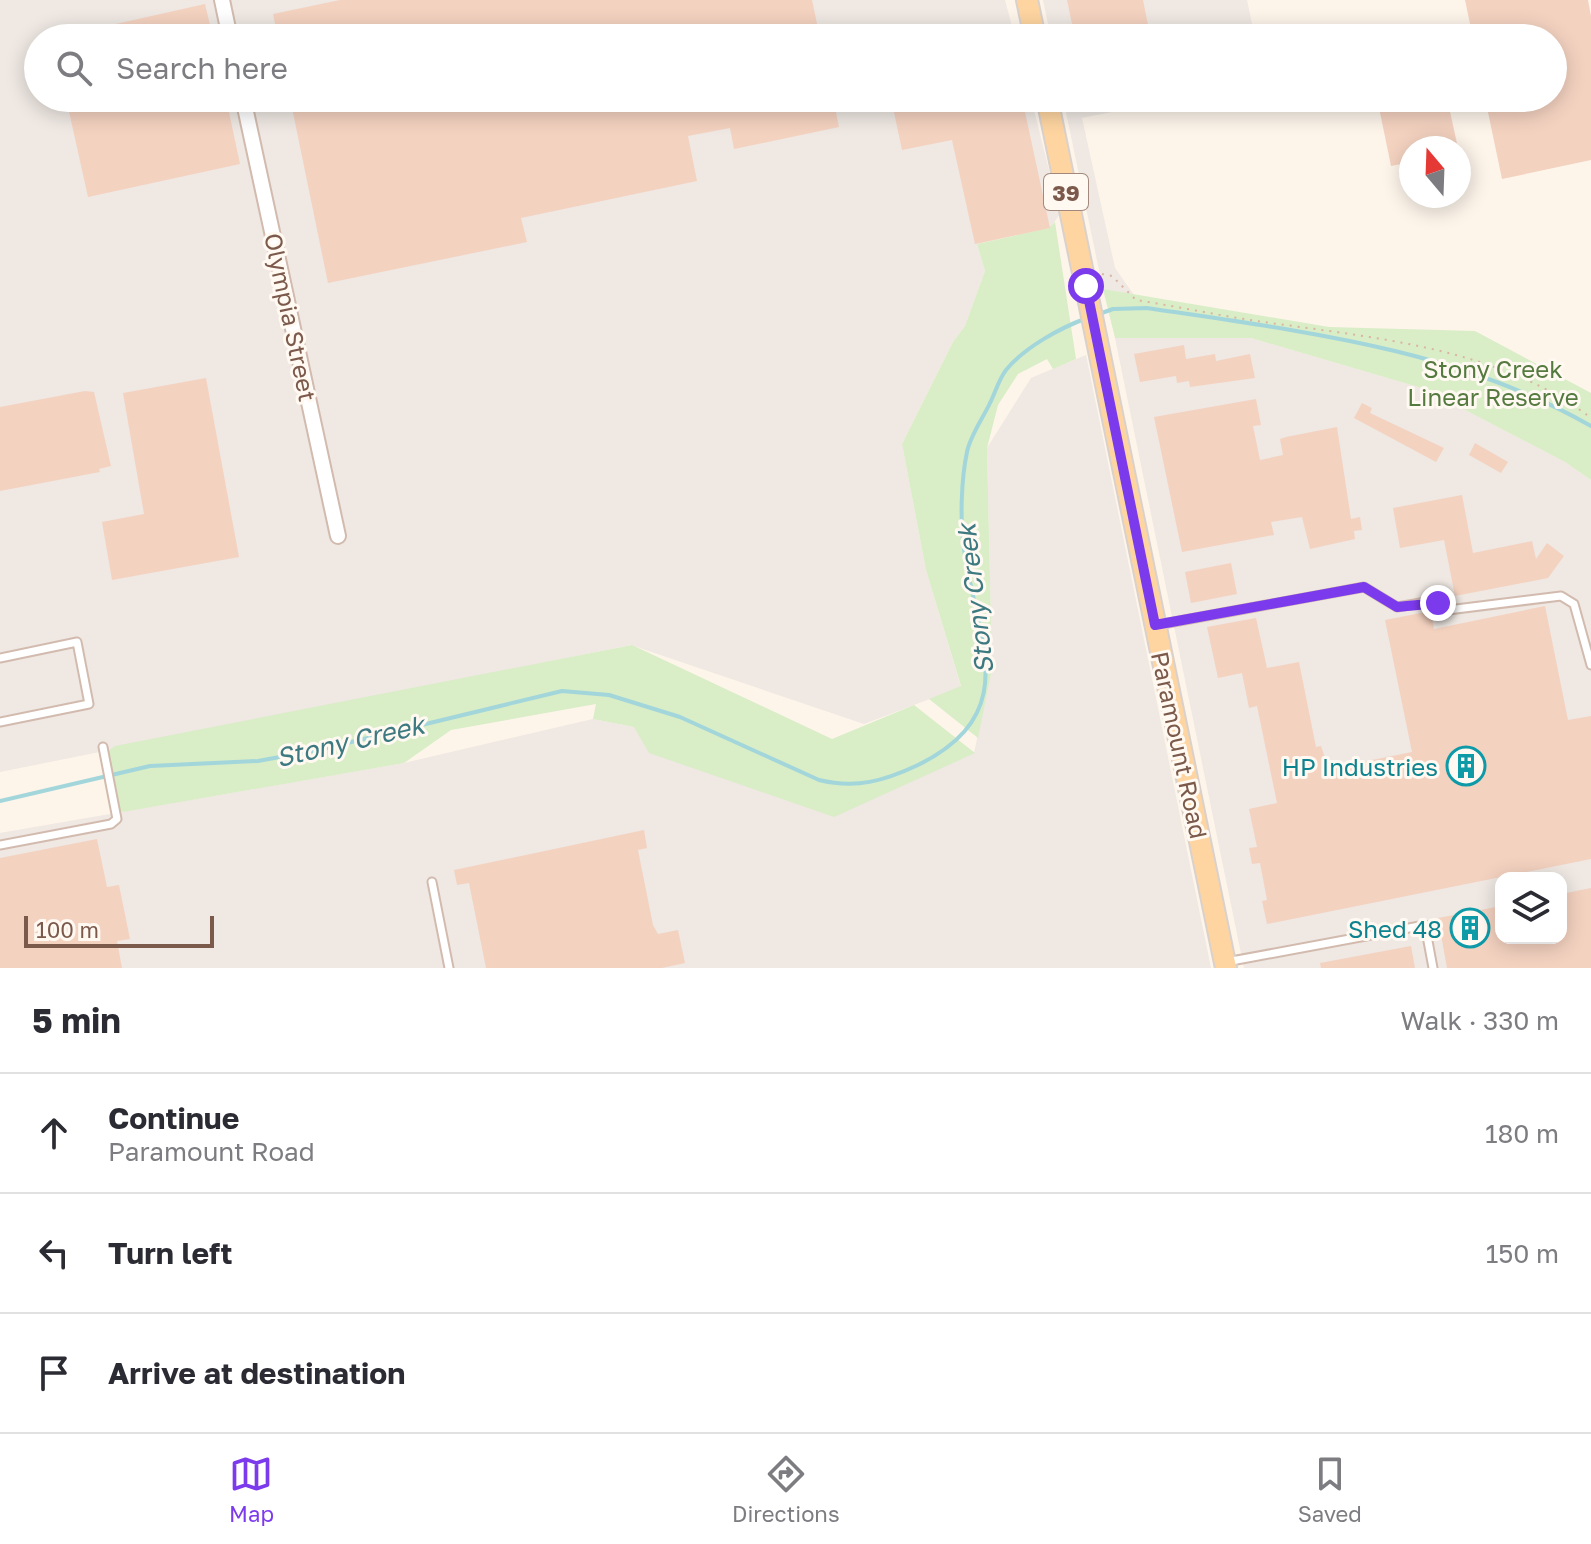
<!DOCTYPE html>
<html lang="en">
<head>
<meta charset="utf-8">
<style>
	body { margin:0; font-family:"Golos Text",sans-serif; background:#f7f7f7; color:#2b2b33 }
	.controls { position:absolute; right:24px; bottom:24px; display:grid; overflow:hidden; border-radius:16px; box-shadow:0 4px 20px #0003 }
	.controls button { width:72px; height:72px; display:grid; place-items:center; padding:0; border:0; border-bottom:2px solid #e1e1e2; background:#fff; color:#2b2b33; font:40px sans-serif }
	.compass { position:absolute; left:1399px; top:136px; width:72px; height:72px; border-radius:50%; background:#fff; box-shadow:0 4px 20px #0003; rotate:341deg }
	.scale { position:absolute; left:24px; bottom:20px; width:190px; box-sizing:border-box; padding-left:8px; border:4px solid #7b594b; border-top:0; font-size:22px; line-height:28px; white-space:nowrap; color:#7b594b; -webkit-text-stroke:6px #fff9f2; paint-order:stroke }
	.stop { position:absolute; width:24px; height:24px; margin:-18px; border:6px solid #7c3aed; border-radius:50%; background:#fff }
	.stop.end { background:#7c3aed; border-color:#fff; box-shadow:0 2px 8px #0008 }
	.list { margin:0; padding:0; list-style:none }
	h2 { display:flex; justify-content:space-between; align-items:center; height:104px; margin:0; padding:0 32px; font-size:34px }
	h2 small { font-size:26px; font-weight:400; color:#7c7c81 }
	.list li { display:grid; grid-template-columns:52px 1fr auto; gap:24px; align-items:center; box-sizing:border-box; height:120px; padding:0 32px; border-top:2px solid #e1e1e2 }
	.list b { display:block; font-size:30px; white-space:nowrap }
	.list p { margin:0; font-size:26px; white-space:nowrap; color:#7c7c81 }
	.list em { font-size:26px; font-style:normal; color:#7c7c81 }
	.icon { flex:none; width:44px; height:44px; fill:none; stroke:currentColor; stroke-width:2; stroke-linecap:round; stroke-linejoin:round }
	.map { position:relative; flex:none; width:1591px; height:968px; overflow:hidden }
	.search { position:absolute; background:#fff; box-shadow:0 4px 20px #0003; left:24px; right:24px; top:24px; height:88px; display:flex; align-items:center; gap:20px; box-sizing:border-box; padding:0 28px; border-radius:44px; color:#7c7c81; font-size:30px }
	.sheet { height:464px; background:#fff }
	nav { display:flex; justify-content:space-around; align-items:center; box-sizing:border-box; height:112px; border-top:2px solid #e1e1e2; background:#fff; font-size:22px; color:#7c7c81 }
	nav a { display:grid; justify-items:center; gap:4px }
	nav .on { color:#7c3aed }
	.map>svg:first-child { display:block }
	.industrial { fill:#efe8e3; fill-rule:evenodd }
	.green { fill:#d9edc7 }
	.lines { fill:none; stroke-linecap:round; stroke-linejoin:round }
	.stream { stroke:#a2d6db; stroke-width:4 }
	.building { fill:#f4d2c0 }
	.service-casing { stroke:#d2bbae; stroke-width:11 }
	.minor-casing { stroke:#d2bbae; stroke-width:18 }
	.primary-casing { stroke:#dad1cd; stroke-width:24 }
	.path { stroke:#dab5a2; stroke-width:2; stroke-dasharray:2 6; stroke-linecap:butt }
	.service { stroke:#fff; stroke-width:7 }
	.minor { stroke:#fff; stroke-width:14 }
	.primary { stroke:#fed5a1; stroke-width:20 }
	.route { stroke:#7c3aed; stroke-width:10 }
	.labels { text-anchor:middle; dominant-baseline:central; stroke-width:6; stroke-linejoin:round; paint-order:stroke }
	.shield { fill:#fff9f2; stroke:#a3897d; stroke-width:2 }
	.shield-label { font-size:22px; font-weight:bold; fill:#7b594b }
	.street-label { font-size:24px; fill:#7b594b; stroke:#fff9f2 }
	.park-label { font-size:24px; fill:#547a3f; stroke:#fff9f2 }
	.culture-label { font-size:24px; fill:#0d838f; stroke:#fff9f2; text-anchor:end }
	.water-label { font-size:26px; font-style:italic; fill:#3d7980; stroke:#fff9f2 }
</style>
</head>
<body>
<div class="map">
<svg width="1591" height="968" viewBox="0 0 1591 968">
	<rect width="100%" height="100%" fill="#fdf5ea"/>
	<path class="industrial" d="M0,0h1005l10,38h-977v60h993l29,116 -10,14 -73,16 8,27 -20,55 -12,16 -51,102 24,126 35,117 -97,37 -233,-79 -631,127z
		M1043,0h204l8,38h-204z
		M1063,98h120l-101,20 33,150 19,27 -31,-6z
		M1115,338h136l174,51 140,73 26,18v488h-347zM1501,878h60v60h-60z
		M1086,355l125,613h-1211v-135l404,-70 189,-44 41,8 340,26 18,-84 -5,-221 44,-70z"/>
	<path class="green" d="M1055,222l21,137 -23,10 -6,-10 -29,15 -20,31 -11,43 5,221 -14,69 -49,-39 32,-13 -35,-116 -24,-126 51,-102 12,-16 20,-55 -8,-27 72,-16z
		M1103,289l226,38 146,4 116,62v87l-26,-18 -140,-73 -174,-51h-136z
		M632,645l200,94 82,-34 61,48 -141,64 -185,-64 -15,-26 -41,-8 3,-15 -145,26 -47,33 -281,49 -8,-3 -11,-55 11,-8z"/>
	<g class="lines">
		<path class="stream" d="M1099,314l14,-5 34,-1c152,23 308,40 444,118
			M0,801l150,-35 108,-5 60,-11 244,-59 47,4 71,22 139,63c37,9 65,1 99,-15 107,-53 58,-127 46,-216 -4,-28 -3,-69 3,-97 3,-16 16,-34 23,-49 5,-10 9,-24 16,-33 19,-23 54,-42 81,-52"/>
	</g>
	<path class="building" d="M340,0h472l8,38h-542l-5,-24z
		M1067,0h76l6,30 -37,8h-37z
		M1465,0h123l3,16v144l-89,19 -17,-81h68v-60h-80z
		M205,4l8,34h-142v-4z
		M66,98h160l14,66 -152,33z
		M290,98h543l6,29 -105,22 -4,-21 -42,8 9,45 -176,37 6,24 -199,41z
		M891,98h131l28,130 -75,16 -23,-104 -50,10z
		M1377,98h70l11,50h-47v14l-20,4z
		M1184,345l2,14 29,-5 1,7 34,-7 5,24 -65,9 -1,-6 -12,2 -1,-7 -36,6 -6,-28z
		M206,378l33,179 -127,23 -10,-58 42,-8 -21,-121z
		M85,391l9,1 17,74 -12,3 1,3 -100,19v-84z
		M1256,399l5,26 -8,1 7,34 23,-5 -3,-16 6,-2 51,-10 14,92 9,-2 2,13 -8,1 1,8 -45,10 -8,-32 -31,5 3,13 -92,17 -28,-135z
		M1362,403l10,5 -2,5 74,35 -8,14 -82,-44z
		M1475,443l33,19 -7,11 -32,-18z
		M1462,495l11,58 59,-12 4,18 11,-16 17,13 -16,22 -93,18 -11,-56 -44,8 -7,-40z
		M1231,563l6,31 -46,9 -6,-31z
		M1545,606l23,114 23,-4v143l-324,65 -5,-23 5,-1 -7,-37 -8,1 -3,-16 8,-1 -8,-38 28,-6 -20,-97 -8,2 -7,-35 -24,5 -11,-51 49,-9 11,50 32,-6 17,85 5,-1 5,15 11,6 75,-15 -27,-132 46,-9 3,18z
		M644,830l3,18 -9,2 15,75 5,9 20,-4 7,33 -23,5h-176l-17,-85 -12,2 -3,-15z
		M97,839l10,48 12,-2 11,54 -13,2 5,27h-122v-110z
		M1591,888v80h-144l-9,-50 63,-12v32h60v-44z
		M1411,946l4,22h-94l-1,-5z"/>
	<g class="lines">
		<defs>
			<path id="service" d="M1157,625l207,-38 33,20 35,-6 16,9 113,-14 13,8 17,61
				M0,658l77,-16 12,62 -89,18
				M0,845l111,-21 6,-5 -14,-72
				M432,882l17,86
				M1226,962l199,-37 8,43"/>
			<path id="minor" d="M222,0l8,38
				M243,98l95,438"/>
			<path id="primary" d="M1027,0l8,38
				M1047,98l179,870"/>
		</defs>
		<use href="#service" class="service-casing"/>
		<use href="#minor" class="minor-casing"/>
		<use href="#primary" class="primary-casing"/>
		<path class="path" d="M1102,274l10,2 24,24c38,6 76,14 114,20 114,17 246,25 341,98"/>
		<use href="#service" class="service"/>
		<use href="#minor" class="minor"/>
		<use href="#primary" class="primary"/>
	</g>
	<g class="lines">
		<path class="route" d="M1086,286l69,339 209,-38 33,20 41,-4"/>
	</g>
	<defs>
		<symbol id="building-ring" viewBox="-11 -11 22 22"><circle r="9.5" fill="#fff9f2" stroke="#0f9aa8" stroke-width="1.5"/><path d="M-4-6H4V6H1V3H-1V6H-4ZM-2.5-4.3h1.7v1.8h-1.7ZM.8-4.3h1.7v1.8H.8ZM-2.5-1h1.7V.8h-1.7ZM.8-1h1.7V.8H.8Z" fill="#0f9aa8"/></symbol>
	</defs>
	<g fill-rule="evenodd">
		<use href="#building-ring" x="1444" y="744" width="44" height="44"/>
		<use href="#building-ring" x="1448" y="906" width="44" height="44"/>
	</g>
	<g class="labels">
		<rect class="shield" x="1044" y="174" width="44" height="36" rx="6"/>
		<g class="shield-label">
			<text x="1066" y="192">39</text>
		</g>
		<g class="street-label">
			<text transform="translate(291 317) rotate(78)">Olympia Street</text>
			<text transform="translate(1180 745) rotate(78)">Paramount Road</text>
		</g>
		<g class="park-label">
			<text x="1493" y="368">Stony Creek<tspan x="1493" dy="28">Linear Reserve</tspan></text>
		</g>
		<g class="culture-label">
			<text x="1438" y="766">HP Industries</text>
			<text x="1442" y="928">Shed 48</text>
		</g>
		<g class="water-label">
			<text transform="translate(975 599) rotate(-97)">Stony Creek</text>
			<text transform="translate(350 741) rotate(-13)">Stony Creek</text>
		</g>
	</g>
</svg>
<div class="controls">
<button><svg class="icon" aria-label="layers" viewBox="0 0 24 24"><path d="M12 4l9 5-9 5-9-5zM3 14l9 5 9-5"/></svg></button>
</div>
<svg class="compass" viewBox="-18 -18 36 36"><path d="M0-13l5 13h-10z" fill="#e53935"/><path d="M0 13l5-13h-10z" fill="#7c7c81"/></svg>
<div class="scale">100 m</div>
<div class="stop" style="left:1086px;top:286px"></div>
<div class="stop end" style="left:1438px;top:603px"></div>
<div class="search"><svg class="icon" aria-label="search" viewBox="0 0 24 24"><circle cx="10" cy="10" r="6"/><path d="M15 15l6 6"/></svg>Search here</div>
</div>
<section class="sheet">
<h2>5 min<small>Walk · 330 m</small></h2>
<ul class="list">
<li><svg class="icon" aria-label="ahead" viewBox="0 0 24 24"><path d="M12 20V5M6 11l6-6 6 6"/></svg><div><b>Continue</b><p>Paramount Road</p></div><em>180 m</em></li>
<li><svg class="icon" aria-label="left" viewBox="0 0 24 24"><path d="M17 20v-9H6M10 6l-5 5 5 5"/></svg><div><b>Turn left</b></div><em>150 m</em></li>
<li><svg class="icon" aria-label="arrive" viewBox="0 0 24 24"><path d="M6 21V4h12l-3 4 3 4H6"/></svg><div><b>Arrive at destination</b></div></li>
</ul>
</section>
<nav>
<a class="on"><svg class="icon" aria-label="map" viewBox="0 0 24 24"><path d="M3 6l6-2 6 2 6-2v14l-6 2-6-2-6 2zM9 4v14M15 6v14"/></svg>Map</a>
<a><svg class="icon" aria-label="directions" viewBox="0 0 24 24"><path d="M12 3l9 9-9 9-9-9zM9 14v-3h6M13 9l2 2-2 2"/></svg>Directions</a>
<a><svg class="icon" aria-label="saved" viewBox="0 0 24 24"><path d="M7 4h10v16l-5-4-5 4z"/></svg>Saved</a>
</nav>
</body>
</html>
